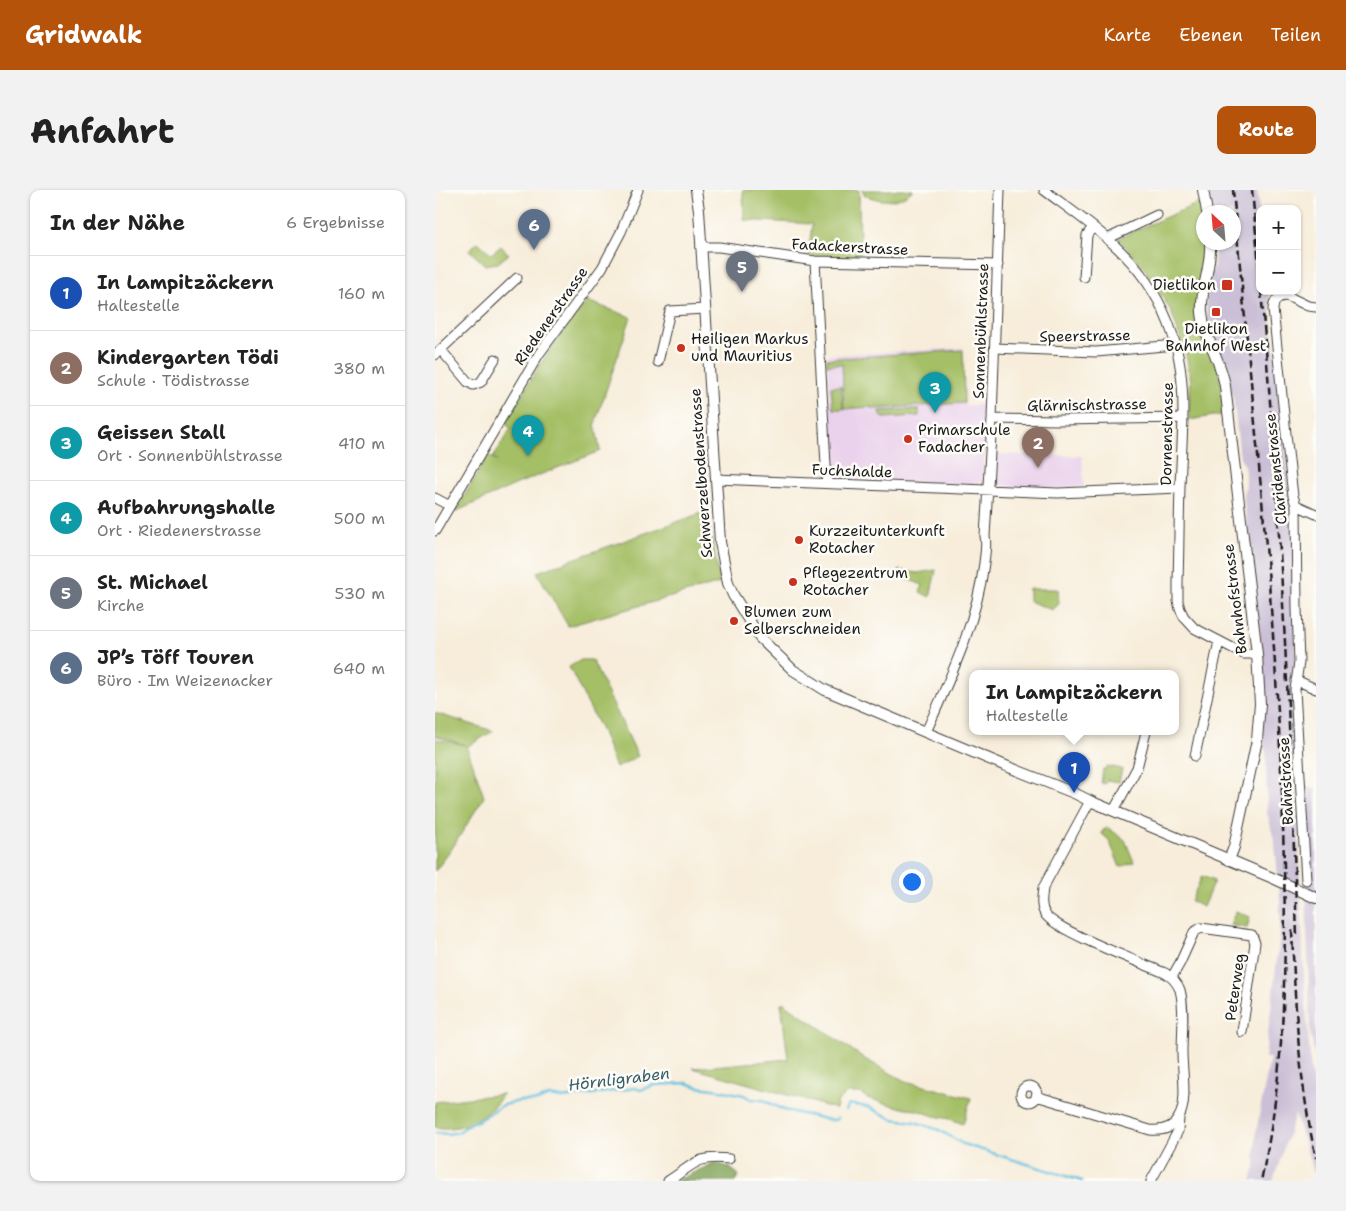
<!DOCTYPE html>
<html lang="de">
<head>
<meta charset="utf-8">
<style>
	body { margin:0; font-family:"Shantell Sans",sans-serif; background:#f2f2f2; color:#222 }
	.controls { position:absolute; right:15px; top:15px; display:grid; overflow:hidden; border-radius:10px; box-shadow:0 1px 4px #0004 }
	.controls button { width:45px; height:45px; display:grid; place-items:center; padding:0; border:0; border-bottom:1px solid #e0e0e0; background:#fff; color:#222; font:25px sans-serif }
	.compass { position:absolute; left:761px; top:15px; width:45px; height:45px; border-radius:50%; background:#fff; box-shadow:0 1px 4px #0004; rotate:334deg }
	.you { position:absolute; left:476px; top:691px; width:18px; height:18px; margin:-12px; border:4px solid #fff; border-radius:50%; background:#1a73e8; box-shadow:0 0 0 8px #1a73e833 }
	.badge { display:grid; place-items:center; width:32px; height:32px; border-radius:50%; background:#b45309; color:#fff; font-size:16px; font-weight:700 }
	.pin { position:absolute; translate:-50% -41px; filter:drop-shadow(0 1px 2px #0008) }
	.pin::after { content:''; position:absolute; top:26px; width:18px; height:15px; background:inherit; clip-path:polygon(0 0,100% 0,50% 100%) }
	.popup { position:absolute; left:534px; top:480px; width:210px; height:65px; box-sizing:border-box; display:grid; place-content:center; border-radius:10px; background:#fff; filter:drop-shadow(0 1px 4px #0005); font-size:16px; white-space:nowrap; color:#767676 }
	.popup b { font-size:19px; color:#222 }
	.popup::after { content:''; position:absolute; left:50%; top:100%; margin-left:-10px; border:10px solid transparent; border-top-color:#fff }
	.list { margin:0; padding:0; list-style:none }
	h2 { display:flex; justify-content:space-between; align-items:center; height:65px; margin:0; padding:0 20px; font-size:21px }
	h2 small { font-size:16px; font-weight:400; color:#767676 }
	.list li { display:grid; grid-template-columns:32px 1fr auto; gap:15px; align-items:center; box-sizing:border-box; height:75px; padding:0 20px; border-top:1px solid #e0e0e0 }
	.list b { display:block; font-size:19px; white-space:nowrap }
	.list p { margin:0; font-size:16px; white-space:nowrap; color:#767676 }
	.list em { font-size:16px; font-style:normal; color:#767676 }
	.map { position:relative; flex:none; width:881px; height:991px; overflow:hidden; border-radius:10px }
	header { display:flex; align-items:center; gap:30px; box-sizing:border-box; height:70px; padding:0 25px; background:#b45309; color:#fff }
	header strong { font-size:24px }
	nav { display:flex; gap:28px; margin-inline-start:auto; font-size:18px }
	.intro { display:flex; align-items:center; justify-content:space-between; box-sizing:border-box; height:120px; padding:0 30px }
	h1 { margin:0; font-size:35px }
	.button { padding:12px 22px; border-radius:10px; background:#b45309; color:#fff; font-size:18px; font-weight:700 }
	main { display:flex; gap:30px; padding:0 30px }
	aside { flex:1; background:#fff; border-radius:10px; box-shadow:0 1px 4px #0004 }
	.map>svg:first-child { display:block }
	.built { fill:#ead1ec }
	.industrial { fill:#cabfd6 }
	.green { fill:#a5bf66; stroke:#606e41 }
	.forest { fill:#84a65b; stroke:#50613c }
	.lines { fill:none; stroke-linecap:round; stroke-linejoin:round }
	.stream { stroke:#63c1e1; stroke-width:2.5 }
	.minor-casing { stroke:#3d3b38; stroke-width:11 }
	.tertiary-casing { stroke:#3d3b38; stroke-width:12 }
	.minor { stroke:#fff; stroke-width:9 }
	.tertiary { stroke:#fff; stroke-width:10 }
	.rail { stroke:#1c1c1c; stroke-width:2.5; stroke-dasharray:8 4; stroke-linecap:butt }
	.poi-dot { fill:#c8321e; stroke:#fdfcf7; stroke-width:2 }
	.labels { text-anchor:middle; dominant-baseline:central; stroke-width:5; stroke-linejoin:round; paint-order:stroke }
	.street-label { font-size:15px; fill:#1c1c1c; stroke:#fdfcf7 }
	.poi-label { font-size:15px; fill:#1c1c1c; stroke:#fdfcf7; text-anchor:start }
	.water-label { font-size:16px; font-style:italic; fill:#385e6b; stroke:#fdfcf7 }
</style>
</head>
<body>
<header>
<strong>Gridwalk</strong>
<nav><a>Karte</a><a>Ebenen</a><a>Teilen</a></nav>
</header>
<div class="intro"><h1>Anfahrt</h1><a class="button">Route</a></div>
<main>
<aside>
<h2>In der Nähe<small>6 Ergebnisse</small></h2>
<ul class="list">
<li><span class="badge" style="background:#1a4fb4">1</span><div><b>In Lampitzäckern</b><p>Haltestelle</p></div><em>160 m</em></li>
<li><span class="badge" style="background:#8d6e63">2</span><div><b>Kindergarten Tödi</b><p>Schule · Tödistrasse</p></div><em>380 m</em></li>
<li><span class="badge" style="background:#0f9aa8">3</span><div><b>Geissen Stall</b><p>Ort · Sonnenbühlstrasse</p></div><em>410 m</em></li>
<li><span class="badge" style="background:#0f9aa8">4</span><div><b>Aufbahrungshalle</b><p>Ort · Riedenerstrasse</p></div><em>500 m</em></li>
<li><span class="badge" style="background:#6b7280">5</span><div><b>St. Michael</b><p>Kirche</p></div><em>530 m</em></li>
<li><span class="badge" style="background:#5c6f8a">6</span><div><b>JP’s Töff Touren</b><p>Büro · Im Weizenacker</p></div><em>640 m</em></li>
</ul>
</aside>
<div class="map">
<svg width="881" height="991" viewBox="0 0 881 991">
	<rect width="100%" height="100%" fill="#fdfcf7"/>
	<filter id="ink" filterUnits="userSpaceOnUse"><feTurbulence type="fractalNoise" baseFrequency=".02" numOctaves="2"/><feDisplacementMap in="SourceGraphic" scale="10" xChannelSelector="R" yChannelSelector="G"/><feConvolveMatrix kernelMatrix="1 2 1 2 8 2 1 2 1" color-interpolation-filters="sRGB"/></filter>
	<filter id="wash" filterUnits="userSpaceOnUse"><feTurbulence type="fractalNoise" baseFrequency=".0096" numOctaves="4" result="noise"/><feDisplacementMap in="SourceGraphic" scale="20" xChannelSelector="R" yChannelSelector="G"/><feGaussianBlur stdDeviation="1.12" result="paint"/><feColorMatrix in="noise" values="0 0 0 0 0 0 0 0 0 0 0 0 0 0 0 0 0 1.4 0 .05"/><feComposite in="paint" operator="in"/></filter>
	<g filter="url(#wash)">
		<rect width="100%" height="100%" fill="#f7edda"/>
		<path class="built" d="M528,158l2,57h22l-4,75 -7,4 -30,-1 -108,-4 -4,-3 -7,-119 2,-2z
			M559,264l88,2 2,31 -29,1 -57,-3 -7,-6z"/>
		<path class="industrial" d="M773,0h49l3,28v73h8l12,108 13,119 3,147 -4,9 12,303 7,94 5,28v80l-21,-65 -22,67h-22l4,-14 1,-35 14,-74h-5l15,-123v-35l-5,-56 -8,-32 -1,-61 -5,-10 1,-87 -19,-161 3,-7 -2,-21 -4,-8 -7,-61 -2,-2 -3,-19 -6,-17 -15,-39 -1,-19 8,-35 1,-22 18,-1v-30h-21z
			M868,594l13,6v270l-6,-28z"/>
		<path class="green" d="M308,0h116l1,65 -2,4 -50,-3 4,-32 -68,-4z
			M427,0h51c-15,14 -31,12 -49,5z
			M766,12l5,50 -7,53 20,66 7,43 -37,6 1,-29 1,-10 -5,-26 -15,-44 -26,-42 -27,-31z
			M43,52l13,12 10,-8 8,8 -11,9 -13,2 -16,-15z
			M152,111l44,16 -36,106 5,28 -83,33 -62,28 33,-57 9,6 -4,-3 18,-30 -6,-4 34,-58 24,-34z
			M528,160l1,53 -91,6 -3,-2 -26,2 -2,-45 -15,1v-6z
			M406,196l2,23h-10l-2,-22z
			M484,219v7l-36,2 -2,-2 -1,-5z
			M272,321l13,72 -152,43 -31,-54z
			M464,380l18,3 19,-3 -6,27 -10,-5 3,-7 -25,-9z
			M594,399h29l1,15 -7,6 -23,-9z
			M146,470h11l46,96 -22,12 -14,-36 -33,-65z
			M0,523l58,18 -26,16 17,50 -35,56 -14,18v-132l31,6 -31,-9z
			M672,576l15,3 -3,13 -13,-2 -1,4 -4,-1 2,-14h3z
			M673,638l17,12 9,22 -14,5 -11,-27 -7,-6 1,-4z
			M767,686l12,5 -11,26 -12,-6z
			M801,721l14,6 -3,11 -17,-3z
			M346,813h3l81,56 40,22 66,17 -8,26 -13,-5 -16,-3 -17,-6 -11,-1 -39,-11 -7,-5h-13l-9,8 -2,8 -143,-41 95,-9z
			M68,904c-14,24 -41,38 -68,33v-25z"/>
		<path class="forest" d="M279,973l15,4 9,7 -2,7h-60z"/>
		<g class="lines">
			<path class="stream" d="M411,920l3,-6 19,3 25,12 22,3 24,8 24,14 119,37
				M0,943l13,1 11,-2 11,-9 8,-2 23,-15 18,-5h18l12,-5 13,2 74,-10 4,2 15,-5 32,-2 11,4 16,2 30,6 7,4 12,1 21,10 46,10h5l3,-2"/>
		</g>
	</g>
	<g filter="url(#ink)">
		<g class="lines">
			<defs>
				<path id="minor" d="M609,0c36,27 76,53 102,91 47,68 37,129 34,206 -1,31 -1,63 -2,95v19l2,8 4,8 10,11 50,26h13
					M672,49l50,-24
					M266,57h18l96,14 183,4
					M380,71l12,223
					M649,87l3,-42 6,-8
					M560,158l101,4 80,-7
					M6,160l27,32 5,3 8,-3 14,-23
					M0,165l82,-77
					M223,172l12,-51 35,-2
					M557,229l67,1 124,-2
					M281,289l342,14 122,-5
					M0,308l15,8
					M861,315l20,9
					M0,341l104,-177 63,-86 19,-36 17,-42
					M861,490l20,9
					M491,542c24,-54 51,-110 58,-169 1,-9 3,-18 1,-27l7,-117 8,-229
					M760,566l24,-115
					M679,620l23,-42 9,-36
					M871,690l-11,-190 4,-28 -2,-53 -1,-104 -3,-9 -6,-53 -14,-134c1,-9 5,-13 14,-13l21,10 8,1
					M737,787l8,-14 14,-31 7,-4 51,7 3,8 -13,89
					M586 904a8 8 0 1 1 16 0a8 8 0 1 1-16 0Z
					M601,906l114,34c11,1 23,-1 29,-13 9,-16 3,-46 3,-65 0,-18 3,-44 -2,-62 -3,-8 -8,-13 -15,-17 -23,-10 -109,-42 -120,-59 -5,-8 -3,-17 -2,-26l47,-87
					M233,991c26,-16 28,-26 61,-22
					M716,991l27,-50 1,-13"/>
				<path id="tertiary" d="M261,0l3,20 21,332 8,41 5,12 27,43 33,32 32,20 181,76 68,27 16,8 185,78 41,19
					M768,0l4,22
					M775,52c2,25 -10,46 -8,70 2,26 19,48 23,74l32,268 3,50 -3,36 -23,107 -5,13"/>
			</defs>
			<use href="#minor" class="minor-casing"/>
			<use href="#tertiary" class="tertiary-casing"/>
			<use href="#minor" class="minor"/>
			<use href="#tertiary" class="tertiary"/>
			<path class="rail" d="M798,0c18,201 41,402 49,603 4,132 8,258 -21,388
				M817,0l8,86
				M826,101c19,215 29,431 36,646
				M857,740c3,77 7,153 24,228"/>
		</g>
	</g>
	<g class="poi-dot">
		<rect x="786" y="89" width="12" height="12" rx="2.5"/>
		<rect x="776" y="117" width="10" height="10" rx="2.5"/>
		<circle cx="246" cy="158" r="5"/>
		<circle cx="473" cy="249" r="5"/>
		<circle cx="364" cy="350" r="5"/>
		<circle cx="358" cy="392" r="5"/>
		<circle cx="299" cy="431" r="5"/>
	</g>
	<g class="labels">
		<g class="street-label">
			<text transform="translate(415 57) rotate(3)">Fadackerstrasse</text>
			<text transform="translate(116 126) rotate(-55)">Riedenerstrasse</text>
			<text transform="translate(546 141) rotate(-88)">Sonnenbühlstrasse</text>
			<text transform="translate(650 146) rotate(-1)">Speerstrasse</text>
			<text transform="translate(652 215) rotate(-1)">Glärnischstrasse</text>
			<text transform="translate(732 244) rotate(-89)">Dornenstrasse</text>
			<text transform="translate(841 279) rotate(-96)">Claridenstrasse</text>
			<text transform="translate(417 281) rotate(2)">Fuchshalde</text>
			<text transform="translate(266 283) rotate(-94)">Schwerzelbodenstrasse</text>
			<text transform="translate(800 409) rotate(-97)">Bahnhofstrasse</text>
			<text transform="translate(851 591) rotate(-93)">Bahnstrasse</text>
			<text transform="translate(800 797) rotate(-82)">Peterweg</text>
		</g>
		<g class="poi-label">
			<text x="781" y="95" text-anchor="end">Dietlikon</text>
			<text x="781" y="139" text-anchor="middle">Dietlikon<tspan x="781" dy="17">Bahnhof West</tspan></text>
			<text x="256" y="149">Heiligen Markus<tspan x="256" dy="17">und Mauritius</tspan></text>
			<text x="483" y="240">Primarschule<tspan x="483" dy="17">Fadacher</tspan></text>
			<text x="374" y="341">Kurzzeitunterkunft<tspan x="374" dy="17">Rotacher</tspan></text>
			<text x="368" y="383">Pflegezentrum<tspan x="368" dy="17">Rotacher</tspan></text>
			<text x="309" y="422">Blumen zum<tspan x="309" dy="17">Selberschneiden</tspan></text>
		</g>
		<g class="water-label">
			<text transform="translate(184 889) rotate(-7)">Hörnligraben</text>
		</g>
	</g>
</svg>
<div class="controls">
<button>+</button>
<button>−</button>
</div>
<svg class="compass" viewBox="-18 -18 36 36"><path d="M0-13l5 13h-10z" fill="#e53935"/><path d="M0 13l5-13h-10z" fill="#767676"/></svg>
<div class="you"></div>
<div class="pin badge" style="left:639px;top:603px;background:#1a4fb4">1</div>
<div class="popup"><b>In Lampitzäckern</b>Haltestelle</div>
<div class="pin badge" style="left:603px;top:278px;background:#8d6e63">2</div>
<div class="pin badge" style="left:500px;top:223px;background:#0f9aa8">3</div>
<div class="pin badge" style="left:93px;top:266px;background:#0f9aa8">4</div>
<div class="pin badge" style="left:307px;top:102px;background:#6b7280">5</div>
<div class="pin badge" style="left:99px;top:60px;background:#5c6f8a">6</div>
</div>
</main>
</body>
</html>
